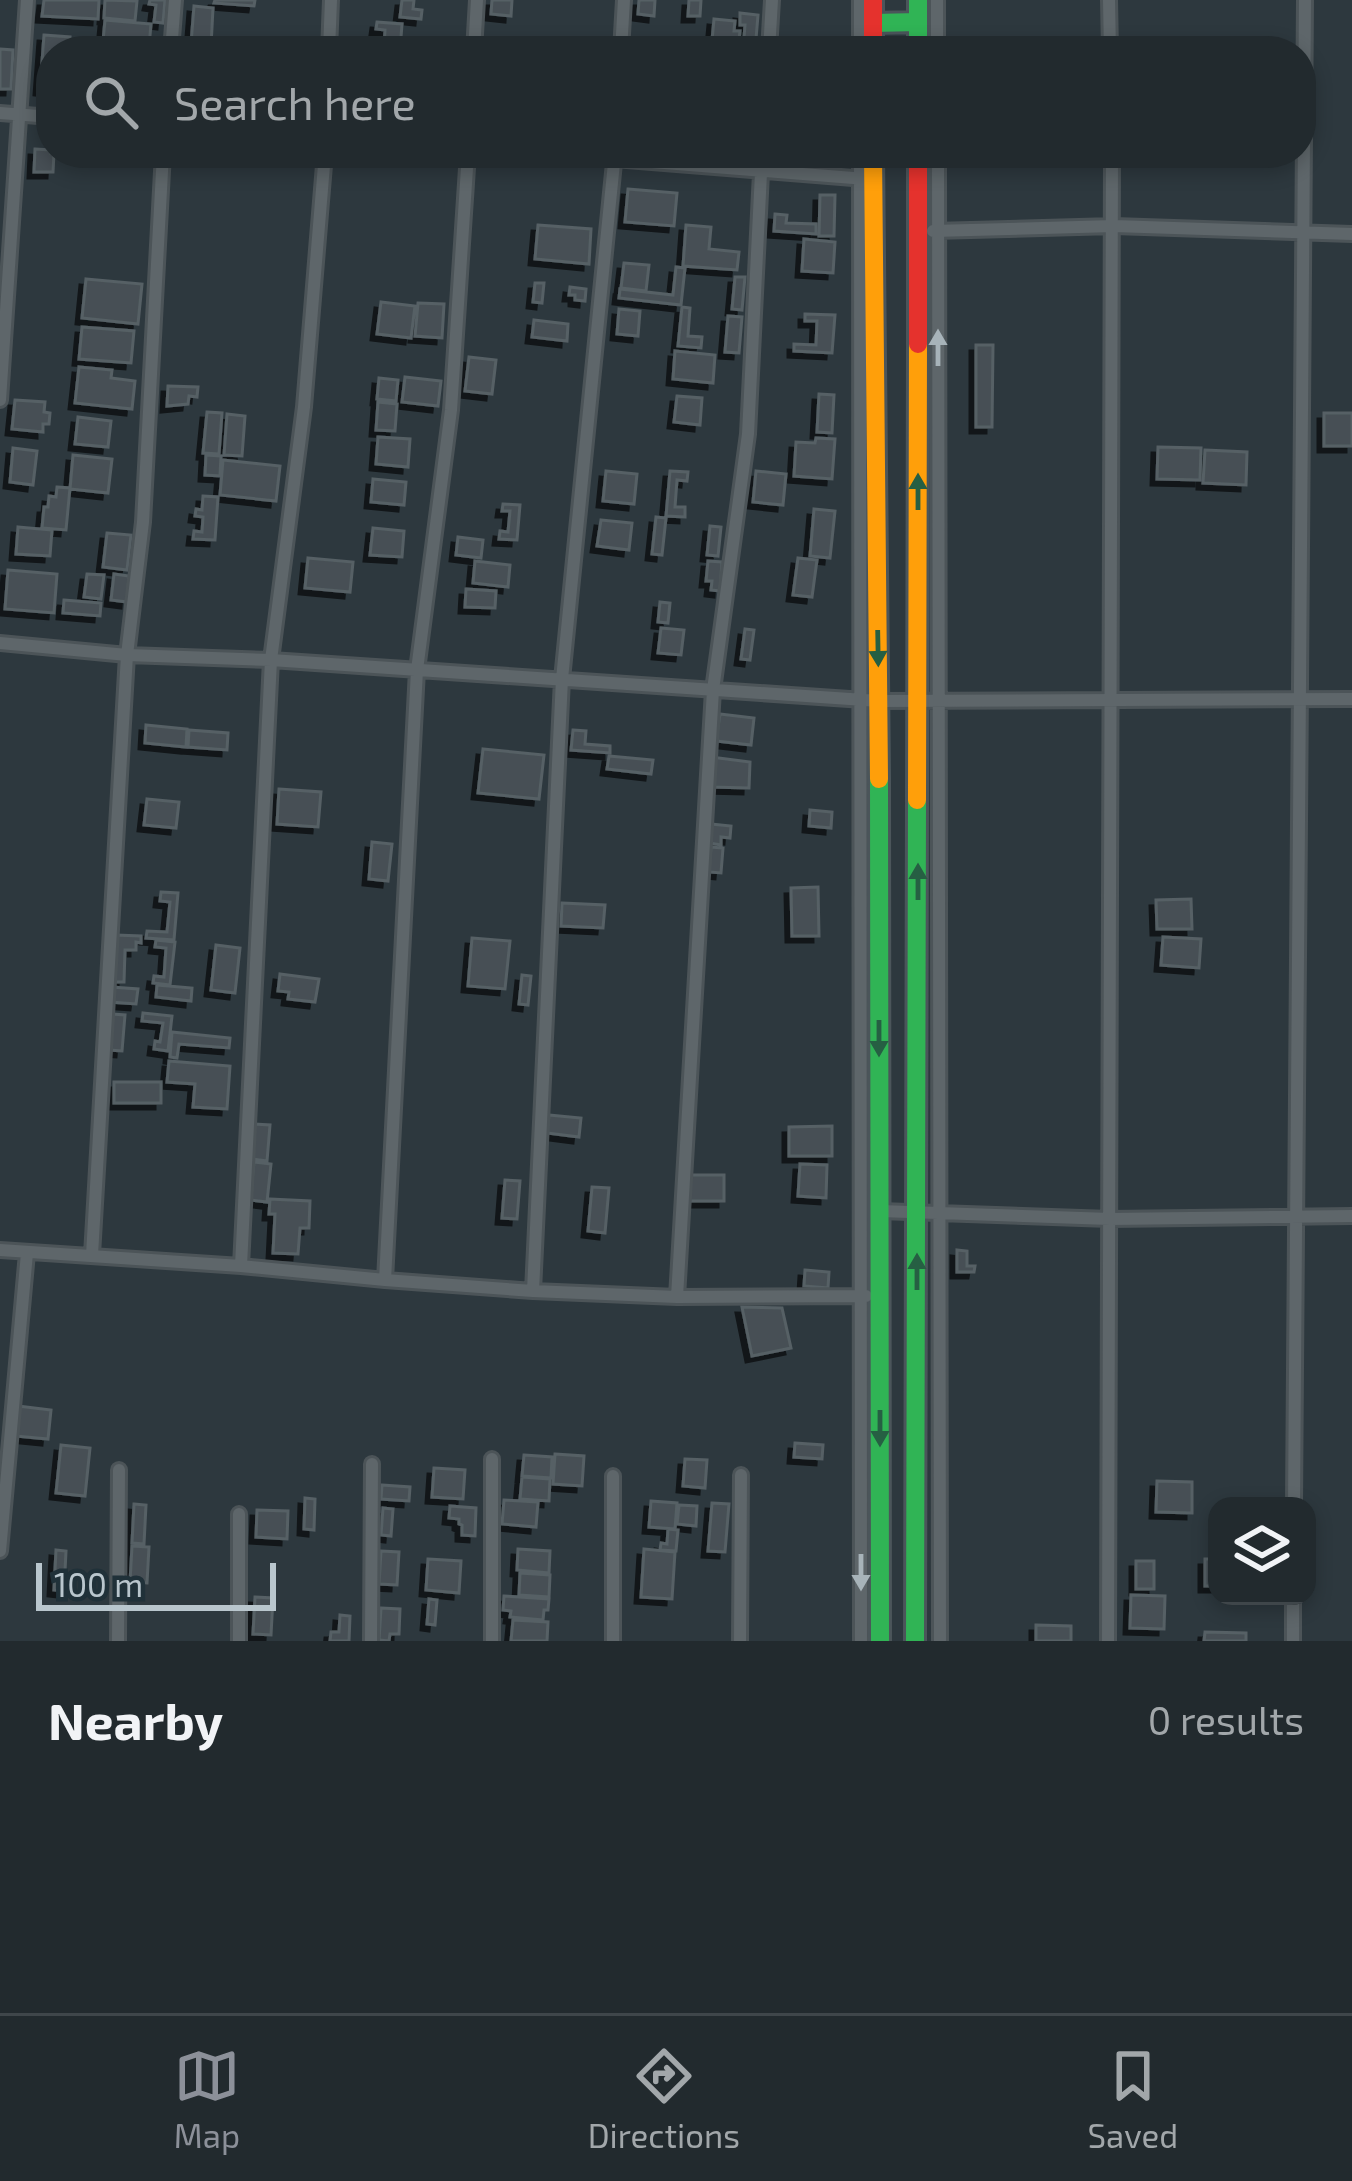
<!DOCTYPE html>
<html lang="en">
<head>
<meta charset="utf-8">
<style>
	body { margin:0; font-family:"Exo 2",sans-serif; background:#2a3236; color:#f1f3f6 }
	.controls { position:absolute; right:36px; bottom:36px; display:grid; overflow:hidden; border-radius:24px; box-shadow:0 6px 18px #0003 }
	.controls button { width:108px; height:108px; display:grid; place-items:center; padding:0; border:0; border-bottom:3px solid #3f464a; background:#222a2e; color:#f1f3f6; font:60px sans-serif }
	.scale { position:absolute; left:36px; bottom:30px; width:240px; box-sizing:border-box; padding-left:12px; border:6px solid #b9c6cd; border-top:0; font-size:33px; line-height:42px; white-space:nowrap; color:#b9c6cd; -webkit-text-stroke:9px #203139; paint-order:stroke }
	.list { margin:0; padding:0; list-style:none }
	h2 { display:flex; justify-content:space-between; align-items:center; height:156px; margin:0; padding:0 48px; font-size:51px }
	h2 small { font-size:39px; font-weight:400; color:#a2a7aa }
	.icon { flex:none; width:66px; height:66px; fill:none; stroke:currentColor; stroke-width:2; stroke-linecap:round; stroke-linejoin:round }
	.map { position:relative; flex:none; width:1352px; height:1641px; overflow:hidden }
	.search { position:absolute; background:#222a2e; box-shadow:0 6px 18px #0003; left:36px; right:36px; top:36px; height:132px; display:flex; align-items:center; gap:30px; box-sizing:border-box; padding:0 42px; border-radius:48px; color:#a2a7aa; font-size:45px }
	.sheet { height:372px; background:#222a2e }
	nav { display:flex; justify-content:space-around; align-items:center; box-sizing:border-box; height:168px; border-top:3px solid #3f464a; background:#222a2e; font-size:33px; color:#a2a7aa }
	nav a { display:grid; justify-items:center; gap:6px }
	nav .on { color:#8c9099 }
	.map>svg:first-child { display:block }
	.building { fill:#475055; stroke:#566065; stroke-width:3; filter:url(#shadow) }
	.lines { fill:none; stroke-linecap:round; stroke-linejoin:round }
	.street-casing { stroke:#4c5458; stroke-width:18 }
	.fast-casing { stroke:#4b555a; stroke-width:24 }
	.slow-casing { stroke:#4b555a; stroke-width:24 }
	.jam-casing { stroke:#4b555a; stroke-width:24 }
	.street { stroke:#5e666a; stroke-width:12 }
	.fast { stroke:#30b455; stroke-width:18 }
	.slow { stroke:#ff9f0a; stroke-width:18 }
	.jam { stroke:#e5322d; stroke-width:18 }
	.oneway { fill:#a7b3b9 }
	.oneway2 { fill:#265f43 }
</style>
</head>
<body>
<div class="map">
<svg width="1352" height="1641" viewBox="0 0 1352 1641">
	<defs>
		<filter id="shadow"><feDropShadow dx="-6" dy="6" stdDeviation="0" flood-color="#0009"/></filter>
	</defs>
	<rect width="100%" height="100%" fill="#2d383e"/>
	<path class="building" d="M44,0h55l-1,19 -56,-3z
		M105,0l32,1 -2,20 -31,-3z
		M150,0h15l-2,23 -9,-1 2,-17 -7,-1z
		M215,0h40l-1,6 -40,-3z
		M402,0h12l-1,9 9,1 -1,9 -21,-2z
		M492,0h20l-1,16 -20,-2z
		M639,0h16l-1,16 -16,-2z
		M689,0h12l-1,16h-12z
		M194,6l19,2 -2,38 -20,-2z
		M740,13l18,2 -3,36 -12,-1 2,-25h-5z
		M714,19l21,2 -1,10h6l-2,20h-27z
		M105,20l46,4 -2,23 -20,-1 -1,5h-26z
		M377,22l25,2 -2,27h-25v-6l9,1 1,-16 -9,-1z
		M44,35l26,2 -1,14h-18v39l-11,-1z
		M0,49l13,1 -2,39h-11z
		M35,149l16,1v3h3l-1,19h-19z
		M628,189l49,4 -3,33 -49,-4z
		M820,195h15l-1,41h-15z
		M775,214l12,1 -1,8 30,1v10l-42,-3z
		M538,225l53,4 -2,35 -54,-5z
		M686,225l25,2 -2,22 30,3 -2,18 -54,-4z
		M804,239l31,3 -2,31 -31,-2z
		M624,263l25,2 -3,26 -25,-3z
		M676,267l9,1 -4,37 -62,-7 1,-9 53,6z
		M735,277h10l-3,33 -10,-1z
		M86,279l56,5 -4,40 -56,-6z
		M535,283h9l-2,20 -9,-1z
		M570,287l16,2 -1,12 -10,-1v-5h-6z
		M381,302l34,4 -4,32 -34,-4z
		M418,303l26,1 -2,34 -27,-2z
		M682,307l8,1 -2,28 14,1 -1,11 -23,-2z
		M619,309l21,2 -2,25 -21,-2z
		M805,314l30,1 -3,38 -38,-2v-7l22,1 1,-24h-12z
		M728,316l14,1 -3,36 -14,-1z
		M534,320l34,4 -1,17 -35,-4z
		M82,327l52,4 -3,32 -52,-4z
		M976,345h17l-1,82h-16z
		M675,351l40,4 -2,28 -40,-4z
		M469,357l27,3 -4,34 -27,-3z
		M79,367l33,3 -1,8 24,3 -3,28 -57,-6z
		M405,377l36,4 -3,25 -36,-4z
		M379,378l19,2 -2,21 -19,-2z
		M168,386l30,1 -1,10 -8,-1 -1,8 -21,2z
		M819,394l15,1 -2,38 -15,-1z
		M677,396l25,2 -2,27 -26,-3z
		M15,400l30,2 -1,10 6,1 -1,11h-6v8l-31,-3z
		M378,402l19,2 -2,27 -19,-1z
		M207,412l15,1 -3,41 -16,-1z
		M1324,413h28v33h-28z
		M227,414l18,2 -3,40 -18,-1z
		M78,417l33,4 -3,26 -33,-3z
		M378,437l32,2 -2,28 -32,-3z
		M816,438l19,1 -3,40 -38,-3 2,-34 19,1z
		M1158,447l43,1 -1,32 -43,-1z
		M13,448l24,3 -4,34 -23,-3z
		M1205,450l42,2 -1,33 -43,-2z
		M73,455l39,4 -4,34 -38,-4z
		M206,455l15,1 -1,20 -15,-1z
		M223,460l57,6 -4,35 -56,-6z
		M606,471l31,3 -3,30 -31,-3z
		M670,471l18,1 -1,9 -10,-1 -2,27h10v10l-19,-1z
		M756,471l30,3 -3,31 -30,-3z
		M373,479l33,3 -2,23 -33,-3z
		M57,487l13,1 -4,42 -24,-2 2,-21h4l1,-11 7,1z
		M203,496l15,1 -3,43 -22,-1 1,-8 8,1 1,-15 -8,-1 1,-7 6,1z
		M503,504l17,1 -3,35 -18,-1 1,-8 8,1 2,-21h-8z
		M814,509l21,2 -5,47 -20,-2z
		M656,517l10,1 -4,37 -10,-1z
		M601,520l31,3 -3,27 -32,-4z
		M710,526l11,1 -3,29 -11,-1z
		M18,527l34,3 -2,26 -34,-2z
		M373,528l31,3 -2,26 -32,-2z
		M107,533l24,2 -4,35 -24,-3z
		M458,537l25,3 -2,18 -25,-3z
		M308,558l45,4 -3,30 -45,-4z
		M798,558l19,2 -5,37 -19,-2z
		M475,561l35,4 -2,22 -35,-4z
		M708,561l14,1 -2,29 -9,-1 1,-9h-6z
		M8,570l49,4 -3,39 -49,-4z
		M87,574l17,1 -3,24 -17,-2z
		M114,574l15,2 -2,26 -16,-2z
		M466,589l30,2 -1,17 -30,-1z
		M64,600l37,3 -1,13 -37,-3z
		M660,602l10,1 -2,20 -10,-1z
		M661,628l23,2 -3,25 -23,-2z
		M745,629l9,1 -4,30 -9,-1z
		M720,714l34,4 -3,27 -35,-4z
		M146,725l41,4 -1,18 -41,-4z
		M189,730l39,3 -1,17 -39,-3z
		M573,730l13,1 -1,13 25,2v7l-39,-3z
		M483,749l61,6 -5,44 -61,-6z
		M609,756l44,4 -2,14 -44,-5z
		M711,757l39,5 -1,26 -39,-1z
		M279,789l42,3 -3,35 -41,-3z
		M147,799l32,3 -3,26 -32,-3z
		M810,810l22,2 -1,16 -22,-2z
		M711,824l20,2 -1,12 -9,-1v8l-12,-2z
		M372,842l20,2 -4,37 -19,-2z
		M711,847l12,1 -2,25 -12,-1z
		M818,887l1,49h-27l-1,-48z
		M161,892l17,1 -4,47 -28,-2 1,-7 20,1 3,-30 -10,-1z
		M1191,899l1,30h-35l-1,-29z
		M562,903l43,2 -2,23 -42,-2z
		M115,935l26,1v7l-5,-1v8h-11l-1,32h-11z
		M1163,937l38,2 -2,29 -38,-3z
		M472,938l38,3 -5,48 -37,-3z
		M156,940l19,2 -5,43 -17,-2 1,-7 10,1 2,-29 -11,-1z
		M216,945l24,3 -5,45 -24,-3z
		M280,974l39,5 -4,23 -27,-3 1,-7 -11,-1z
		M522,975l9,1 -3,29 -9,-1z
		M157,985l35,3 -1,13 -35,-4z
		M111,987l27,2 -2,15 -26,-2z
		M143,1013l29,3 -4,35 -14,-2 1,-8 5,1 3,-19 -21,-2z
		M112,1014l13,1 -3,36 -13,-1z
		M172,1032l58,6 -1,10 -50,-4 -2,14 -7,-1z
		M169,1061l61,5 -3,43 -34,-2 2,-23 -28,-2z
		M114,1082h47v21h-47z
		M549,1115l32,3 -2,19 -32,-4z
		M253,1124l17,1 -3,36 -16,-2z
		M832,1126v30h-43v-29z
		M254,1162l17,2 -4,38 -17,-2z
		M800,1164l27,1 -1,33 -28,-2z
		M688,1175h36v26h-36z
		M505,1180l15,1 -3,38 -15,-1z
		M592,1187l17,1 -4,45 -17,-2z
		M270,1199l40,2 -1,27h-9l-2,26 -25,-1 2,-39h-6z
		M957,1250l10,1v15h8l-1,6h-17z
		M805,1270l24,2 -1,16 -24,-2z
		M742,1307l40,1 9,40 -39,8z
		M18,1406l33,4 -3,29 -33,-3z
		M795,1443l28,2 -1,14 -28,-2z
		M61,1445l29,3 -5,48 -29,-3z
		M555,1454l29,2 -2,30 -29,-2z
		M524,1455l28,2 -1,21 -29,-2z
		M685,1459l22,1 -2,28 -22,-2z
		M434,1468l31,2 -2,29 -31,-2z
		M522,1477l28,2 -1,22 -29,-2z
		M1157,1481l35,1v31l-36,-1z
		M382,1485l28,2 -1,14 -28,-2z
		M305,1498l10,1 -1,31 -10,-1z
		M504,1500l34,2 -2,25 -34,-3z
		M651,1501l26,2 -2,26 -26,-2z
		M712,1503l17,1 -4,48 -17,-1z
		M134,1504l12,1 -2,39 -12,-1z
		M679,1505l18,1 -1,20 -19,-2z
		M450,1506l26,2 -1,28 -13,-1v-10l-3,-1v-5l-10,-1z
		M383,1508l10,1 -2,27 -10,-1z
		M257,1510l31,1 -1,28 -31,-2z
		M668,1529l10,1 -2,21 -16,-1 1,-7 6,1z
		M132,1546l17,1 -2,36 -17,-1z
		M518,1549l32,2 -1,22 -32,-3z
		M644,1549l31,3 -3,47 -31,-2z
		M56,1550l10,1 -2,40 -10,-1z
		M381,1551l18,1 -2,33 -18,-1z
		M428,1559l33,2 -2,32 -33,-3z
		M1205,1559h12v27h-12z
		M1136,1561h18v28h-18z
		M520,1573l30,2 -1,22 -30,-2z
		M1131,1595l34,1 -1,33 -34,-1z
		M504,1596l45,3 -1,11h-4l-1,10 -33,-3 1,-6 -8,-1z
		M255,1597l18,1 -2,37 -18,-1z
		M429,1599l8,1 -2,25 -8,-1z
		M381,1608l19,1 -1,25h-9l-1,7 -10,-1z
		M340,1615l10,1 -1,25h-19l1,-9h8z
		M513,1620l35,2 -1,19h-36z
		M1036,1625l35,1v15h-35z
		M1205,1632l41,1v8h-42z"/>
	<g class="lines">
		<defs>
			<path id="street" d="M860,0v51
				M937,0v51
				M1109,0l1,51
				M171,51l4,-51
				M329,51l2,-51
				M474,51l3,-51
				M621,51l3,-51
				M769,51l3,-51
				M0,113l51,4
				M539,153l327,26
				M860,153l1,1488
				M938,153l2,1488
				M933,231l181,-5 238,8
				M0,400l27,-400
				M0,643l127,12 144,5 608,41 473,-2
				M880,1211l230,8 242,-3
				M0,1250l241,16 144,14 148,11 144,6 189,-1
				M92,1255l35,-600 16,-133 20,-369
				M241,1266l30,-606 33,-253 21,-254
				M385,1280l32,-610 34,-260 17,-257
				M533,1291l29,-612 53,-526
				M677,1297l36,-607 35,-256 14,-281
				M613,1476v165
				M1294,1506l11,-1506
				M0,1551l27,-298
				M118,1641l1,-171
				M239,1641v-127
				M371,1641l1,-177
				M492,1641v-182
				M740,1641l1,-166
				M1108,1641l4,-1488
				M1293,1641v-45"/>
			<path id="fast" d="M918,0v51
				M873,23l45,-1
				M879,779l1,862
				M915,1641l2,-841"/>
			<path id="slow" d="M873,153l6,626
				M917,800l1,-456"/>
			<path id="jam" d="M873,0v51
				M918,344v-191"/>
		</defs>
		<use href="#street" class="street-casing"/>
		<use href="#fast" class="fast-casing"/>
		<use href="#slow" class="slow-casing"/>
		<use href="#jam" class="jam-casing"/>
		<use href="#street" class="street"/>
		<use href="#fast" class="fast"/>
		<use href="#slow" class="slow"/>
		<use href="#jam" class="jam"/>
	</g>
	<defs><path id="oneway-solid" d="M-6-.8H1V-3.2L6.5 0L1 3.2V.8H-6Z" transform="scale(3)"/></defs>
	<g class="oneway">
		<use href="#oneway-solid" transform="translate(938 348) rotate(-90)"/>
		<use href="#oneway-solid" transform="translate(861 1572) rotate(90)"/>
	</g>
	<g class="oneway2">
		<use href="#oneway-solid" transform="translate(918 492) rotate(-90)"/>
		<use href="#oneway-solid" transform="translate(878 648) rotate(89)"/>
		<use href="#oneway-solid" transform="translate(918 882) rotate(-90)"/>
		<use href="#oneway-solid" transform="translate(879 1038) rotate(90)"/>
		<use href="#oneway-solid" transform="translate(917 1272) rotate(-90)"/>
		<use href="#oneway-solid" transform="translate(880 1428) rotate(90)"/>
	</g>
</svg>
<div class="controls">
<button><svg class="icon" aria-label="layers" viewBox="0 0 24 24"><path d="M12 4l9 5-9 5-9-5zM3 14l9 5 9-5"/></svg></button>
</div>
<div class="scale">100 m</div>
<div class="search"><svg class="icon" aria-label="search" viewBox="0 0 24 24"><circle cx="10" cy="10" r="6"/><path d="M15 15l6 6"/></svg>Search here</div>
</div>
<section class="sheet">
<h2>Nearby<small>0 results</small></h2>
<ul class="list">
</ul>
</section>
<nav>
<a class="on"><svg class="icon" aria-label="map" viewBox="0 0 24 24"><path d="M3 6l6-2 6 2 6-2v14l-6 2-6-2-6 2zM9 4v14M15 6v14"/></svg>Map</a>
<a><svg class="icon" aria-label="directions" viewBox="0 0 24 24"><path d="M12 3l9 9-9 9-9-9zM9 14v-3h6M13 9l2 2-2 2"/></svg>Directions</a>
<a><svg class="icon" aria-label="saved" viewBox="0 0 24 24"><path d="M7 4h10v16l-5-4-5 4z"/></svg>Saved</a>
</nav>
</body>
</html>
